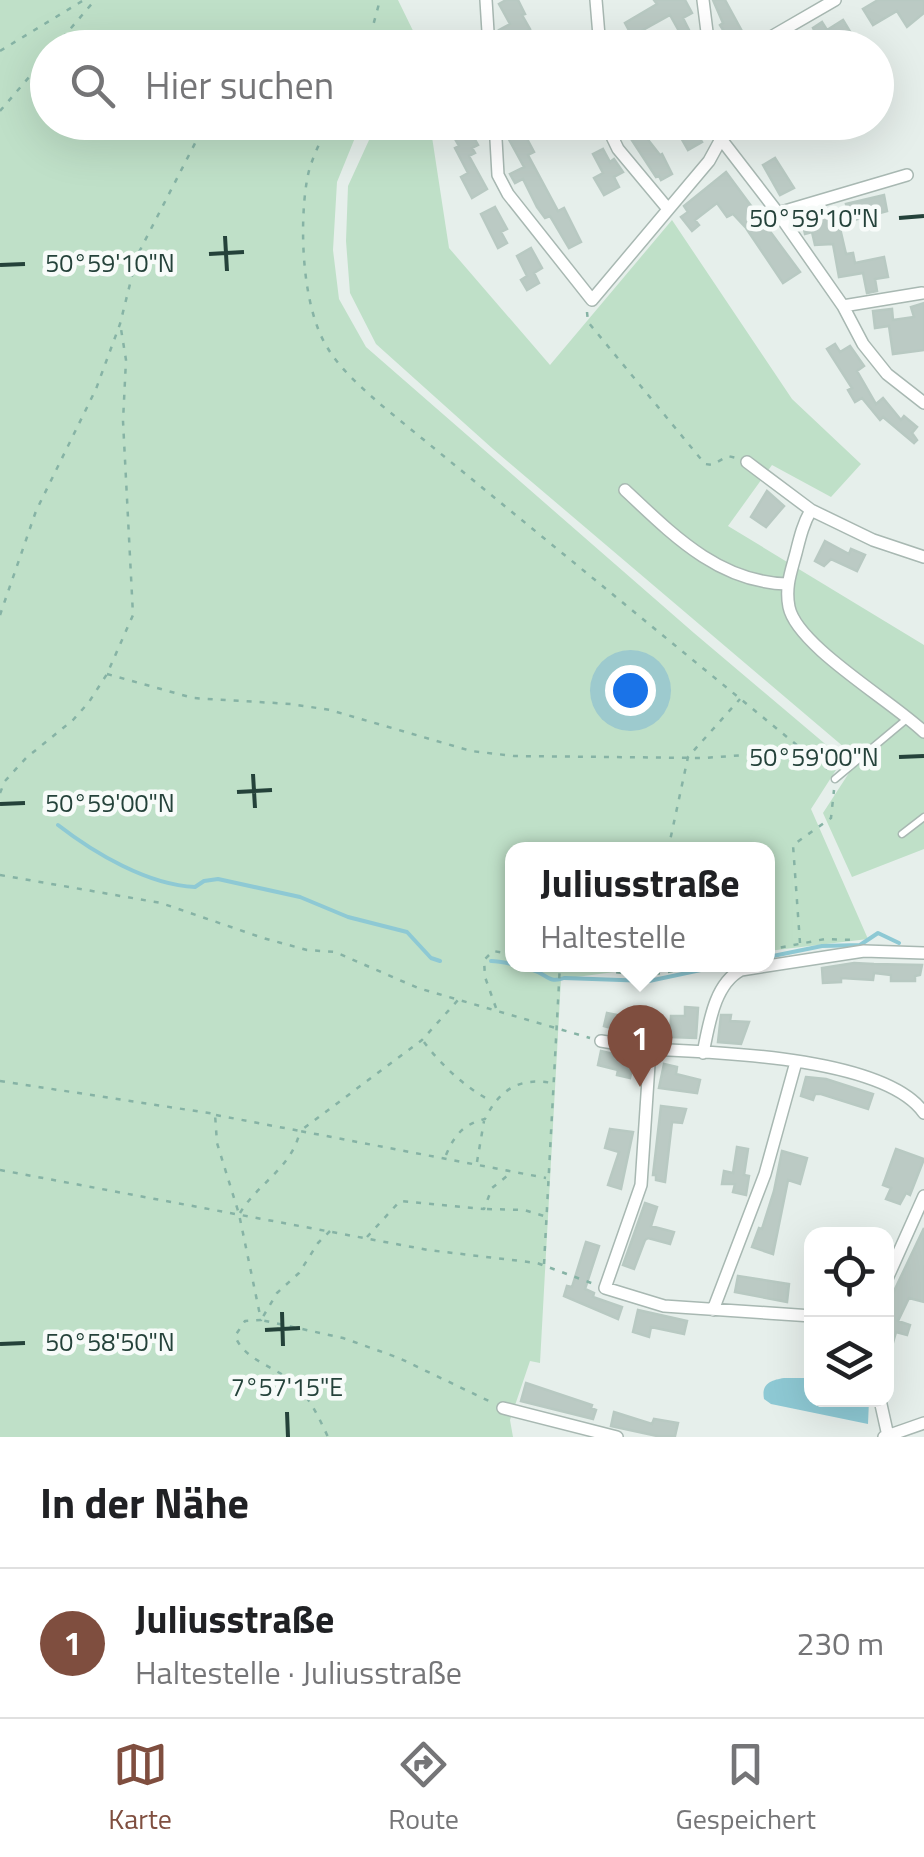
<!DOCTYPE html>
<html lang="de">
<head>
<meta charset="utf-8">
<style>
	body { margin:0; font-family:"Titillium Web",sans-serif; background:#f2f2f2; color:#202124 }
	.controls { position:absolute; right:30px; bottom:30px; display:grid; overflow:hidden; border-radius:20px; box-shadow:0 10px 40px #0002 }
	.controls button { width:90px; height:90px; display:grid; place-items:center; padding:0; border:0; border-bottom:2px solid #e0e0e0; background:#fff; color:#202124; font:50px sans-serif }
	.you { position:absolute; left:630px; top:690px; width:35px; height:35px; margin:-25px; border:8px solid #fff; border-radius:50%; background:#1a73e8; box-shadow:0 0 0 15px #1a73e833 }
	.badge { display:grid; place-items:center; width:65px; height:65px; border-radius:50%; background:#7f4e3f; color:#fff; font-size:32px; font-weight:700 }
	.pin { position:absolute; translate:-50% -82px; filter:drop-shadow(0 2px 5px #0008) }
	.pin::after { content:''; position:absolute; top:52px; width:35px; height:30px; background:inherit; clip-path:polygon(0 0,100% 0,50% 100%) }
	.popup { position:absolute; left:505px; top:842px; width:270px; height:130px; box-sizing:border-box; display:grid; place-content:center; border-radius:20px; background:#fff; filter:drop-shadow(0 2px 8px #0005); font-size:32px; white-space:nowrap; color:#757577 }
	.popup b { font-size:38px; color:#202124 }
	.popup::after { content:''; position:absolute; left:50%; top:100%; margin-left:-20px; border:20px solid transparent; border-top-color:#fff }
	.list { margin:0; padding:0; list-style:none }
	h2 { display:flex; justify-content:space-between; align-items:center; height:130px; margin:0; padding:0 40px; font-size:42px }
	h2 small { font-size:32px; font-weight:400; color:#757577 }
	.list li { display:grid; grid-template-columns:65px 1fr auto; gap:30px; align-items:center; box-sizing:border-box; height:150px; padding:0 40px; border-top:2px solid #e0e0e0 }
	.list b { display:block; font-size:38px; white-space:nowrap }
	.list p { margin:0; font-size:32px; white-space:nowrap; color:#757577 }
	.list em { font-size:32px; font-style:normal; color:#757577 }
	.icon { flex:none; width:55px; height:55px; fill:none; stroke:currentColor; stroke-width:2; stroke-linecap:round; stroke-linejoin:round }
	.map { position:relative; flex:none; width:924px; height:1437px; overflow:hidden }
	.search { position:absolute; background:#fff; box-shadow:0 10px 40px #0002; left:30px; right:30px; top:30px; height:110px; display:flex; align-items:center; gap:25px; box-sizing:border-box; padding:0 35px; border-radius:55px; color:#757577; font-size:38px }
	.sheet { height:280px; background:#fff }
	nav { display:flex; justify-content:space-around; align-items:center; box-sizing:border-box; height:140px; border-top:2px solid #e0e0e0; background:#fff; font-size:28px; color:#757577 }
	nav a { display:grid; justify-items:center; gap:5px }
	nav .on { color:#7f4e3f }
	.map>svg:first-child { display:block }
	.green { fill:#bfe0c8 }
	.water { fill:#8ec9d4 }
	.lines { fill:none; stroke-linecap:round; stroke-linejoin:round }
	.stream { stroke:#8ec9d4; stroke-width:4 }
	.building { fill:#bbcac4; stroke:#b8c9c2; stroke-width:2.5 }
	.service-casing { stroke:#a8b8b2; stroke-width:9 }
	.minor-casing { stroke:#a8b8b2; stroke-width:14 }
	.path { stroke:#86b3a5; stroke-width:2.5; stroke-dasharray:5 8; stroke-linecap:butt }
	.service { stroke:#fff; stroke-width:6 }
	.minor { stroke:#fff; stroke-width:11 }
	.ticks { fill:none; stroke:#24423a; stroke-width:4 }
	.ticks-label { font-size:25px; text-anchor:middle; fill:#24423a; stroke:#f7fbf9; stroke-width:9; stroke-linejoin:round; paint-order:stroke }
</style>
</head>
<body>
<div class="map">
<svg width="924" height="1437" viewBox="0 0 924 1437">
	<rect width="100%" height="100%" fill="#e6efeb"/>
	<path class="green" d="M0,0h398l21,43 16,-9v13l-387,1v74l313,1 -24,59 -4,68 6,49 27,48 328,286 149,126 -32,50 57,130 -100,12v-101h-256v114l156,1 -107,14 -21,384 -10,-2 -20,59 3,17h-513z
		M430,124l19,124 101,117 122,-145 120,179 69,65 -30,33 -59,-32 -44,61 196,119v204l-72,28 -29,-64 35,-54 -365,-310 -117,-105 -26,-51 -4,-52 2,-55 27,-59z"/>
	<path class="water" d="M784,1378h27l1,22h57l-1,24 -97,-20 -7,-5c-3,-16 8,-19 20,-21z"/>
	<g class="lines">
		<path class="stream" d="M58,825c36,28 90,60 137,62l9,-6 14,-2 82,18 48,20 59,15 24,26 9,3
			M768,957l54,-11 38,-1 18,-12 21,10
			M491,961c13,0 29,5 42,9 14,4 15,14 31,8l85,3 80,-17"/>
	</g>
	<path class="building" d="M506,0h12l7,14 -3,1 8,14 -10,6 6,13h-18l-9,-18 11,-6 -11,-20z
		M654,0h31l7,13 -9,5 9,18 -8,4 -14,-25 -38,21 -7,-13 32,-19z
		M713,0h12l18,33 -13,8 -10,-16 3,-2z
		M878,0h46v13l-17,14 -10,-16 -24,14 -10,-16z
		M843,20l17,28h-88l17,-11 4,8 22,-13 -2,-4 9,-6 5,8z
		M515,122h3l16,30 -6,3 30,56 6,-3 17,34 -12,6 -19,-32 -5,2 -8,-11 -14,-28 -8,4 -5,-9 14,-7 -18,-33 5,-3 -3,-5z
		M620,122h19l10,19 11,14 2,-1 10,20 -11,6 -2,-4 -3,1z
		M672,122h38v2l-14,8 6,10 -14,8z
		M466,124l12,21 -6,3 3,5 -6,3 18,33 -15,9 -11,-21 7,-4 -13,-25 4,-2 -8,-14z
		M603,149l7,13 4,-3 9,13 -9,5 5,10 -15,8 -10,-17 9,-5 -10,-19z
		M775,158l19,30 -14,7 -17,-30z
		M726,172l74,100 -17,11 -37,-55 -13,-14 -6,3 -10,-14 -22,17 4,5 -7,6 -11,-14 7,-5 -4,-6z
		M884,195l3,16 -48,13 7,30 7,-1 2,10 29,-6 4,20 -13,2 2,12 -10,2 -4,-20 -24,4 -6,-33 -18,1 -3,-13 -7,2 -3,-14 45,-12 -1,-4z
		M495,207l12,22 -6,3 6,11 -9,5 -17,-34z
		M531,248l11,20 -8,5 5,10 -12,7 -6,-10 6,-4 -10,-20z
		M924,303v47l-31,4 -4,-28 -14,2 -2,-17 19,-2 1,11 21,-3 -3,-10z
		M835,344l5,8 10,-6 14,20 -7,5 19,33 7,-6 18,22 3,-4 13,11 -5,6 5,7 -3,3 -31,-26 -3,3 -18,-22 -7,4 -7,-12 4,-2 -25,-39z
		M767,491l17,15 -18,21 -15,-10z
		M825,541l24,13 2,-5 14,6 -8,16 -26,-12 -7,7 -9,-5z
		M854,963l20,1 48,1 -2,10 -5,1v5h-24v-6l-17,-2 -1,7 -32,-2v4l-18,1 -1,-15z
		M685,1007l13,1 -2,30 -26,-1 1,-21h14z
		M640,1008l6,5 -3,11 11,3 -3,12 -47,-13 3,-13 25,5 2,-8z
		M721,1015h10l-1,6 19,1 -8,22 -23,-2z
		M601,1051l33,8 -4,19 -13,-3 1,-5 -20,-5z
		M664,1064l13,3 -1,7 24,6 -3,13 -38,-5z
		M806,1077l20,2 47,15 -5,15 -47,-15h-6l-2,6 -12,-4z
		M661,1106l25,3 -4,14 -10,-1 -7,60 -9,-2v-5h-3z
		M610,1129l23,3 -12,57 -13,-4 11,-33 -14,-4z
		M737,1147l11,2 -4,26 5,1 -3,19 -13,-3 2,-8h-13l2,-13 9,2z
		M896,1149l28,10 -14,36 -4,-2 -6,11 -14,-5 5,-11 -8,-3z
		M782,1151l25,7 -7,26 -12,-4 -15,74 -21,-7 7,-19 3,1 12,-38z
		M645,1203l12,4 -6,19 23,6 -4,12 -22,-6 -3,2 -11,29 -11,-4z
		M924,1228v74l-15,-4 -11,23 12,4 -3,10 -11,-3 -7,25h-3v-49z
		M586,1242l13,4 -14,43 9,4 -1,4 29,10 -4,12 -54,-23 3,-10 5,1z
		M738,1276l51,8 -2,18 -52,-10z
		M638,1310l49,11 -3,13 -33,-7 -2,10 -16,-5z
		M526,1383l66,22 -1,3 5,2 -3,9 -72,-18z
		M614,1412l38,12 2,-5 24,4 -3,13h-18l-46,-10z"/>
	<g class="lines">
		<defs>
			<path id="service" d="M835,779l73,-61
				M902,834l22,-17"/>
			<path id="minor" d="M486,0l3,48
				M596,0l4,48
				M703,0l6,48
				M752,48l83,-48
				M495,122l3,53 10,19 84,106 117,-139 12,-22
				M605,122l13,27 50,60
				M719,122l2,17
				M721,139l57,74 65,93 20,38 24,30 37,29
				M778,213l129,-38
				M843,306l79,-13
				M747,462l64,48 62,30 51,17
				M625,490c47,44 93,92 162,94
				M811,510c-8,14 -11,27 -15,43 -5,19 -11,34 -7,54 8,39 103,94 135,125
				M601,1041l49,8 -9,136 -36,103 59,18 148,10
				M650,1049c66,3 235,8 274,64
				M703,1053c6,-28 11,-69 38,-83l123,-19 60,2
				M886,1281l38,-85
				M713,1310l52,-136 31,-112
				M880,1400l8,36
				M503,1408l114,29
				M884,1437l40,-14"/>
		</defs>
		<use href="#service" class="service-casing"/>
		<use href="#minor" class="minor-casing"/>
		<path class="path" d="M54,48l41,-48
			M367,48l13,-48
			M0,51l84,-51
			M0,111l48,-56
			M329,122c-8,19 -19,39 -22,58 -8,46 -5,127 20,167 13,22 34,40 53,57l418,342 19,12 14,15
			M587,312l1,10 117,142 7,1 16,-9 8,2
			M0,615l36,-104 60,-122 24,-65 17,-68 69,-134
			M107,674l86,24 98,6 39,6 141,41 43,5 190,2 55,-4 39,-8
			M0,793l5,-12 21,-23 47,-38 16,-18 18,-28 26,-59 -10,-194 3,-61 -5,-31
			M668,850l20,-93 52,-58
			M0,875l161,28 102,35 44,12 28,2 83,36 172,50
			M800,943l-7,-98 38,-27 3,-28
			M768,950l57,-11 30,1
			M578,964c42,11 77,16 118,0
			M496,1008l-11,-31 -1,-17 9,-9 19,3
			M424,1042c17,23 42,46 67,59
			M0,1081l215,33 2,29 22,71 22,106 -16,1 -10,15c10,25 38,29 57,46 18,15 26,34 36,55
			M216,1115l84,16 122,-91 36,-40
			M446,1155c8,-19 17,-31 39,-36 14,-29 34,-42 67,-36
			M477,1162l7,-41
			M0,1170l428,80 109,13 57,21
			M487,1209l37,1 20,6
			M240,1213c18,-30 52,-45 60,-82l246,47
			M330,1231l-12,12 -19,30 -22,20 -16,27 82,18 56,20 94,45
			M367,1237l33,-36 84,8 8,-21 20,-16
			M544,1264l16,-300"/>
		<use href="#service" class="service"/>
		<use href="#minor" class="minor"/>
	</g>
	<path class="ticks" d="M899,218l25,-2M225,236l2,35M209,254l35,-2M0,265l25,-1M899,757l25,-1M253,774l2,34M237,792l35,-2M0,804l25,-1M282,1312l1,34M265,1330l35,-2M0,1344l25,-1M287,1412l1,25"/>
	<g class="ticks-label">
		<text x="814" y="227">50°59'10"N</text>
		<text x="110" y="272">50°59'10"N</text>
		<text x="814" y="766">50°59'00"N</text>
		<text x="110" y="812">50°59'00"N</text>
		<text x="110" y="1351">50°58'50"N</text>
		<text x="287" y="1396">7°57'15"E</text>
	</g>
</svg>
<div class="controls">
<button><svg class="icon" aria-label="locate" viewBox="0 0 24 24"><circle cx="12" cy="12" r="6"/><path d="M12 2v4M12 18v4M2 12h4M18 12h4"/></svg></button>
<button><svg class="icon" aria-label="layers" viewBox="0 0 24 24"><path d="M12 4l9 5-9 5-9-5zM3 14l9 5 9-5"/></svg></button>
</div>
<div class="you"></div>
<div class="pin badge" style="left:640px;top:1087px">1</div>
<div class="popup"><b>Juliusstraße</b>Haltestelle</div>
<div class="search"><svg class="icon" aria-label="search" viewBox="0 0 24 24"><circle cx="10" cy="10" r="6"/><path d="M15 15l6 6"/></svg>Hier suchen</div>
</div>
<section class="sheet">
<h2>In der Nähe<small></small></h2>
<ul class="list">
<li><span class="badge">1</span><div><b>Juliusstraße</b><p>Haltestelle · Juliusstraße</p></div><em>230 m</em></li>
</ul>
</section>
<nav>
<a class="on"><svg class="icon" aria-label="map" viewBox="0 0 24 24"><path d="M3 6l6-2 6 2 6-2v14l-6 2-6-2-6 2zM9 4v14M15 6v14"/></svg>Karte</a>
<a><svg class="icon" aria-label="directions" viewBox="0 0 24 24"><path d="M12 3l9 9-9 9-9-9zM9 14v-3h6M13 9l2 2-2 2"/></svg>Route</a>
<a><svg class="icon" aria-label="saved" viewBox="0 0 24 24"><path d="M7 4h10v16l-5-4-5 4z"/></svg>Gespeichert</a>
</nav>
</body>
</html>
